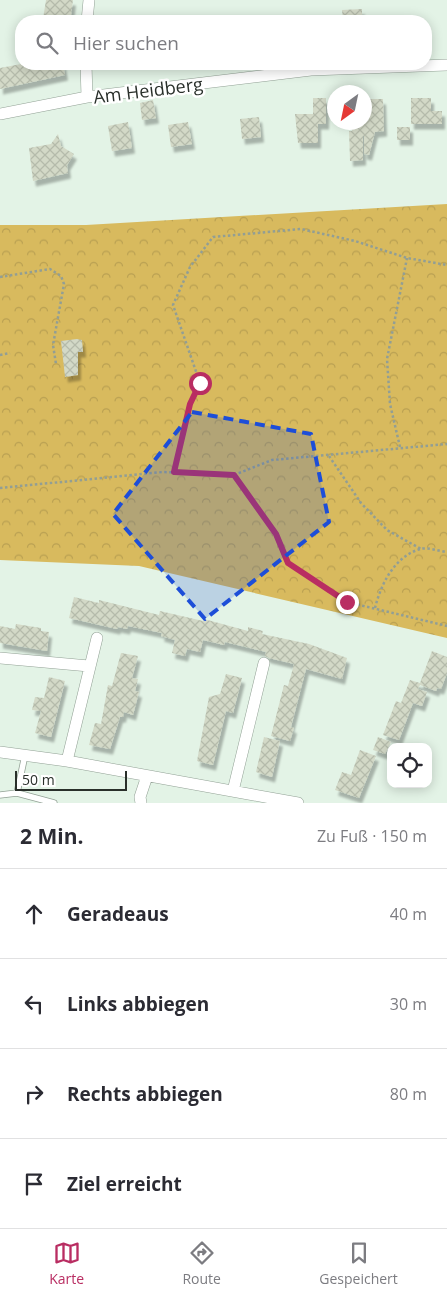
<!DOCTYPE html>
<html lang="de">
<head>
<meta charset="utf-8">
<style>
	body { margin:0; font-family:"Open Sans",sans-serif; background:#f7f7f7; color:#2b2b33 }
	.controls { position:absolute; right:15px; bottom:15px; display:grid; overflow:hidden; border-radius:10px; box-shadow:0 2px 12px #0003 }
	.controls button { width:45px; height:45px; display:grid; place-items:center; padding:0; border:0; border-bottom:1px solid #e1e1e2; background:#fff; color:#2b2b33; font:25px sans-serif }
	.compass { position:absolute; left:327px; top:85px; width:45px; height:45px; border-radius:50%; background:#fff; box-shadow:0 2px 12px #0003; rotate:213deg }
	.scale { position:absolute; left:15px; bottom:12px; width:112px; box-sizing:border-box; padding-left:5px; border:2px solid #292f2a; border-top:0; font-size:14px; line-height:18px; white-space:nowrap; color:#292f2a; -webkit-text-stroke:4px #fff; paint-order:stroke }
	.stop { position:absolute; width:15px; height:15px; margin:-11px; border:4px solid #b92d62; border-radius:50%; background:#fff }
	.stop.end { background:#b92d62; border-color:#fff; box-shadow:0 1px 5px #0008 }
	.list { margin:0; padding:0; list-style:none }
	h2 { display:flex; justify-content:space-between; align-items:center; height:65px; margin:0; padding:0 20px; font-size:21px }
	h2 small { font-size:16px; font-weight:400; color:#7c7c81 }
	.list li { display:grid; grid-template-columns:32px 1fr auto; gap:15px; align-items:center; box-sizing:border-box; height:90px; padding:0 20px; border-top:1px solid #e1e1e2 }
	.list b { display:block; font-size:19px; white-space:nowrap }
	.list em { font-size:16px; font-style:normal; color:#7c7c81 }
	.icon { flex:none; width:28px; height:28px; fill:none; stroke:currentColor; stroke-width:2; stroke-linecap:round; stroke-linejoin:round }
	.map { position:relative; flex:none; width:447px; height:803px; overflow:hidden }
	.search { position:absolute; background:#fff; box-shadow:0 2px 12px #0003; left:15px; right:15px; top:15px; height:55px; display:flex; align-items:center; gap:12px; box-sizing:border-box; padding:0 18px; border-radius:20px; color:#7c7c81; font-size:19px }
	.sheet { height:425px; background:#fff }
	nav { display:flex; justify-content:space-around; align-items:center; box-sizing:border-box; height:70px; border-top:1px solid #e1e1e2; background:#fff; font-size:14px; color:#7c7c81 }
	nav a { display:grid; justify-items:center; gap:2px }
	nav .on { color:#b92d62 }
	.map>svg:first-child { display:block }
	.forest { fill:url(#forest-crowns) }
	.building { fill:url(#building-cross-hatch); filter:url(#shadow) }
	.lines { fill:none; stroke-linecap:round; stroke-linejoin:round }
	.service-casing { stroke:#92a195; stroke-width:7 }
	.minor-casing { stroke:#92a195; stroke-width:12 }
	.path { stroke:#929e94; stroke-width:2.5; stroke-dasharray:2.5 2.5; stroke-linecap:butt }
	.service { stroke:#fff; stroke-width:5.5 }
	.minor { stroke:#fff; stroke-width:11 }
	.route { stroke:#b92d62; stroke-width:6 }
	.marked { fill:#1d4ed8; fill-opacity:0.2; stroke:#1d4ed8; stroke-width:4; stroke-dasharray:10 6; stroke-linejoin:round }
	.labels { text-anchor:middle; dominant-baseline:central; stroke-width:5; stroke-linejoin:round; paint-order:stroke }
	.street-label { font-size:18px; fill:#292f2a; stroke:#fff }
</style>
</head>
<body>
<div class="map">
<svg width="447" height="803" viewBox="0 0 447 803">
	<defs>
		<pattern id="forest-crowns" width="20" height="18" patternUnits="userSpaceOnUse" patternTransform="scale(1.25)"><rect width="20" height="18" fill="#d8ba5e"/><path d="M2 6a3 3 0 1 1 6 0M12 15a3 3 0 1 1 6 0" fill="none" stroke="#b9a052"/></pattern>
		<pattern id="building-cross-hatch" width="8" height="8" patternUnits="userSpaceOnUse" patternTransform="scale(1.25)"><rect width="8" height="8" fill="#d3d9c7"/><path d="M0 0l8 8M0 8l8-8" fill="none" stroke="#b5bbab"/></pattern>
		<filter id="shadow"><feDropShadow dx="3" dy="5.5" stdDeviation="1" flood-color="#0004"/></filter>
	</defs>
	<rect width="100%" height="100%" fill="#e3f3e6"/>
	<path class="forest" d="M447,204v434l-308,-72 -139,-6v-335h86z"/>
	<path class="building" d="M46,0h27l-2,15h-4l-1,6 -23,-2z
		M362,9v12h-19l-1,-11z
		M21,64h42l2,11 -65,14v-21z
		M313,98h13v26h-8v19h-20l-3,-29h18z
		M411,98h20v13h11v13h-31z
		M370,99h13l1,32 -9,1 -6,23 -5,-1v-18h-1v24l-13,1 -1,-30h3v-9h12v-12h7z
		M153,100l3,18 -14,2 -2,-17z
		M259,117l2,20 -19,2 -2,-20z
		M128,122l4,26 -20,3 -4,-25z
		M188,122l4,22 -21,3 -3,-22z
		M397,127h13v13h-13z
		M58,134l3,12 13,8 -7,11 1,8 -35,8 -4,-33 22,-4z
		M77,339l5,1 1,12h-5v23l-13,2 -4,-36z
		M74,597l25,6v-3l60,15 1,-4 43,10 1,-2 44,12v-4l15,4 -1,3 47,10 38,14 -5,21 -36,-10 -15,58 3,1 -4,13 -19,-5 13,-51 4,1 6,-22 -25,-6 -4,-2 1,-4 -41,-10 -1,3 -21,-5 -3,12 -13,-3 -2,7 -13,-3 3,-13 -14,-4 1,-3 -34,-7 -1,3 -9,-2 -1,2 -48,-11z
		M16,624l25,4v3l8,1 -2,19 -47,-8v-17l15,3z
		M432,651l15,6v16l-6,16 -4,-1 -1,3 -16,-6 -2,4 9,3 -5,14 -9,-3 -14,37 -16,-5 13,-34 5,2 9,-23 10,3z
		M121,653l17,3 -6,22 6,1 -3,12 4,1 -6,23 -9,-3 -1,5h-3l-10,32 -21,-4 6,-22 6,1 7,-39 4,1z
		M226,674l16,4 -9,35 -7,-2 -13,54 -16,-4 12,-64 11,-3z
		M49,677l16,4 -14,56 -16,-4 6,-22 -9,-1 3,-13 9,1z
		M264,737l16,4 -8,36 -16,-5z
		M378,737l13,5 -6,12 -12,-4z
		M360,750l16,6 -17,42 -24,-8 7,-18 9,3z"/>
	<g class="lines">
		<defs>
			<path id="service" d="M17,793l8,-38
				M0,795l17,-2 37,10"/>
			<path id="minor" d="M87,21l2,-21
				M86,64l1,33
				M0,114l87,-17 224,-27 136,-5
				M0,658l89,8
				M0,752l67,9 231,42
				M67,761l30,-123
				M233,791l31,-128
				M141,803l-1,-6 7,-21"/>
		</defs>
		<use href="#service" class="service-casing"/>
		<use href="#minor" class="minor-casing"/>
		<path class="path" d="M0,277l50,-8 11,7 3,8 -11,61 3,19
			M0,355l10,-2
			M400,447l-10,-43 -3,-45 20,-101
			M329,456l32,47 26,27 34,19
			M174,472l16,-68 10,-21 -27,-78 17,-38 23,-30 88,-8 54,12 52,17 40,7
			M234,475l38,-15 175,-16
			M0,488l163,-16 71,3 42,59 12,29 59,39 100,24
			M375,608c6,-24 19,-51 45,-59 7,-2 19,2 27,3"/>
		<use href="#service" class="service"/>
		<use href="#minor" class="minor"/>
	</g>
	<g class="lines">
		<path class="route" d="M200,383l-10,21 -16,68 60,3 42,59 12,29 59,39"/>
	</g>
	<path class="marked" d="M192,412l119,22 18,88 -124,97 -92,-105z"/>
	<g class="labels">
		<g class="street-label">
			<text transform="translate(148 90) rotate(-7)">Am Heidberg</text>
		</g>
	</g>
</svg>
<div class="controls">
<button><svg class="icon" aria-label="locate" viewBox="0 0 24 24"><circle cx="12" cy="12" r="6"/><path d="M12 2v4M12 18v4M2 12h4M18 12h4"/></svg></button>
</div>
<svg class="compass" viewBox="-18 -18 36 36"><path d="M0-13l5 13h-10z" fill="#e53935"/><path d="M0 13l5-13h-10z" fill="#7c7c81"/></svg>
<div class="scale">50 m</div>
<div class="stop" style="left:200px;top:383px"></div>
<div class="stop end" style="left:347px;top:602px"></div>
<div class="search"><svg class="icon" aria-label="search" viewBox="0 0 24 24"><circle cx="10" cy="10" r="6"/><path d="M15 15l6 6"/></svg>Hier suchen</div>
</div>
<section class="sheet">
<h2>2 Min.<small>Zu Fuß · 150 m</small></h2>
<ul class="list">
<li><svg class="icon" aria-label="ahead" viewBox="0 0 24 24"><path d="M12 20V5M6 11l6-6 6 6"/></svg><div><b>Geradeaus</b></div><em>40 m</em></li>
<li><svg class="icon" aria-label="left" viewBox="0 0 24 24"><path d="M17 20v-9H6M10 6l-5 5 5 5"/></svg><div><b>Links abbiegen</b></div><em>30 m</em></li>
<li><svg class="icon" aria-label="right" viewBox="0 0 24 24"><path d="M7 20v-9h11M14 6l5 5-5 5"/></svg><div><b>Rechts abbiegen</b></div><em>80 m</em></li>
<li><svg class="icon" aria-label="arrive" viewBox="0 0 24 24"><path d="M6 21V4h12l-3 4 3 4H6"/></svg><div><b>Ziel erreicht</b></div></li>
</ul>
</section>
<nav>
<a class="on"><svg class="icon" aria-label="map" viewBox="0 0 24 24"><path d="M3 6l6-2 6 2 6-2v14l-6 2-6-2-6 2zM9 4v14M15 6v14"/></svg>Karte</a>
<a><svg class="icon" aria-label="directions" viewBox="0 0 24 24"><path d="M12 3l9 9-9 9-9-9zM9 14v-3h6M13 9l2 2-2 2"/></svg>Route</a>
<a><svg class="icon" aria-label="saved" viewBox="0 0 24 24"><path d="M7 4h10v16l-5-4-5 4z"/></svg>Gespeichert</a>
</nav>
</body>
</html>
